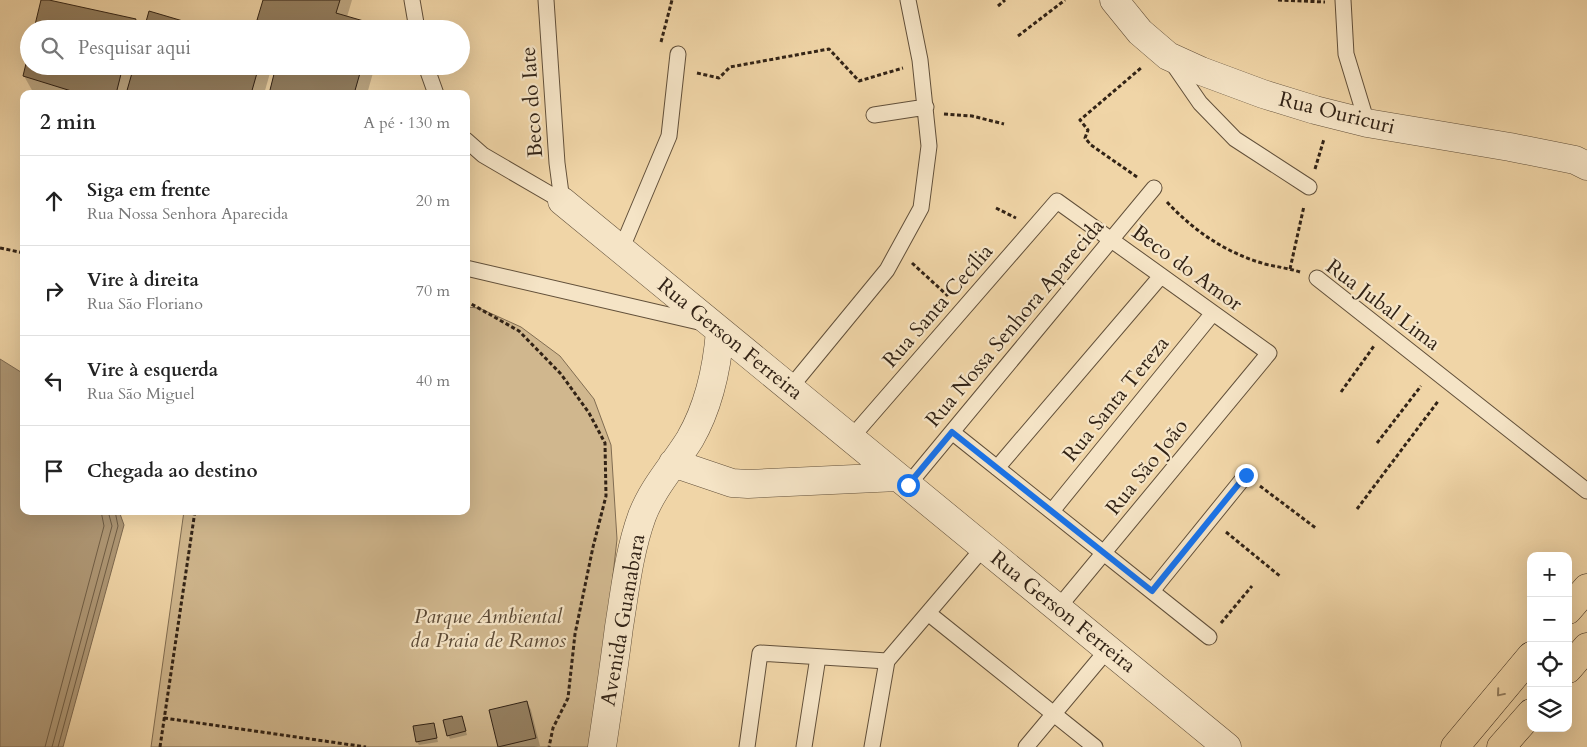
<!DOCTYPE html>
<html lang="pt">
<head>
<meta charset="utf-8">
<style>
	body { margin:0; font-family:Cardo,serif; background:#f2f2f2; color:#222 }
	.controls { position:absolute; right:15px; bottom:15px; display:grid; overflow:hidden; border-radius:10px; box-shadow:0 5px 20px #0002 }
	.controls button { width:45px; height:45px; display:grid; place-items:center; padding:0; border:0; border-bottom:1px solid #e0e0e0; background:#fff; color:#222; font:25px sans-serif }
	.stop { position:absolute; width:15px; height:15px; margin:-11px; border:4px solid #1a73e8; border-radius:50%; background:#fff }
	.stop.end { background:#1a73e8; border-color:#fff; box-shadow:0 1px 5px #0008 }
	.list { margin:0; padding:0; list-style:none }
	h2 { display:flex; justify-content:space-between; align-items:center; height:65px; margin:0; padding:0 20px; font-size:21px }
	h2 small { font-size:16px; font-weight:400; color:#767676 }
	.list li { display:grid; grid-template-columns:32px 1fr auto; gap:15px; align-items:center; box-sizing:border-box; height:90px; padding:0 20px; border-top:1px solid #e0e0e0 }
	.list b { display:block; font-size:19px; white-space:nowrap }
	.list p { margin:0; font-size:16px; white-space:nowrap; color:#767676 }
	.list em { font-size:16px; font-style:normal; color:#767676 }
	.icon { flex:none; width:28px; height:28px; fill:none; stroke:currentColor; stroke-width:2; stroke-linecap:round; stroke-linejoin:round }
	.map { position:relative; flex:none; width:1587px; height:747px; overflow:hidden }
	.search { position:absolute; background:#fff; box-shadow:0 5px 20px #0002; left:20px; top:20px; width:450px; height:55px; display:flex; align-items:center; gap:12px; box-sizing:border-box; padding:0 18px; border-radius:28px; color:#767676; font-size:19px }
	.panel { position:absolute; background:#fff; box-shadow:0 5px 20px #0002; left:20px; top:90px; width:450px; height:425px; border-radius:10px }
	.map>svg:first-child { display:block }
	.green { fill:#d0b78e; stroke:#816d52 }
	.water { fill:#af9876; stroke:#7d6950 }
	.shadow { fill:#0003 }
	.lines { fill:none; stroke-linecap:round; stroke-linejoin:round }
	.shore { stroke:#705e46; stroke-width:1 }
	.building { fill:#958061; stroke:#322316 }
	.lane-casing { stroke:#62503a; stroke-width:17 }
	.street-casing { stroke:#62503a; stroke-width:29 }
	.highway-casing { stroke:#322316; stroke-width:29 }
	.path { stroke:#322316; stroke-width:3; stroke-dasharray:4 2.5; stroke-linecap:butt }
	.lane { stroke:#f5e4c6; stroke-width:15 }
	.street { stroke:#f5e4c6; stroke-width:28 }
	.highway { stroke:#f0d5a7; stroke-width:28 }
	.oneway { stroke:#917c5e }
	.route { stroke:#1a73e8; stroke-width:6 }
	.labels { text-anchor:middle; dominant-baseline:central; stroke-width:4.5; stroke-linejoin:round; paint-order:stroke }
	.street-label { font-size:21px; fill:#322316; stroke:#f5e4c6 }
	.park-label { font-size:21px; font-style:italic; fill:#5a4834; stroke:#f5e4c6 }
</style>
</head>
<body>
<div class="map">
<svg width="1587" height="747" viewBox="0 0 1587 747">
	<rect width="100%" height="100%" fill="#f0d5a7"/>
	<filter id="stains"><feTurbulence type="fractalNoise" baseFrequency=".004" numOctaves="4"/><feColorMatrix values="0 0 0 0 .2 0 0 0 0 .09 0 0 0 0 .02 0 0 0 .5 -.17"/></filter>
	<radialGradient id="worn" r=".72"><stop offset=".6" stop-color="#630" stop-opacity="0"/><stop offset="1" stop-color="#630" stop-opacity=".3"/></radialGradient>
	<path class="green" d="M466,307l13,1 42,19 39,29 34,43 17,46 6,94 -19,172 -8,36h-439l33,-236h282z"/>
	<path class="water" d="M0,359l24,15v137h95l5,14 -61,222h-63z"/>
	<path class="shadow" d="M43,0l92,21 5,8h-104z
		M264,0h88l-5,17 26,8 2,4h-111l-6,-9z
		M29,66h243l-8,28h-224l-7,-2 -9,-16z
		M278,66h97l-8,28h-97z
		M527,702l4,8 9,36 -6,1h-34z
		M462,717l5,18 -17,4 -2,-4z
		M433,724l2,4 3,14 -19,3 -2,-3z"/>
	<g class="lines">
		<path class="shore" d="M45,747l59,-221 -3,-15
			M52,747l60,-221 -4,-15
			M58,747l60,-221 -3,-15"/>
	</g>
	<path class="building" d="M41,0h8l87,19 -3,10h-99z
		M263,0h77l-4,13 38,11 -1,5h-86l-30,-9z
		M149,11l61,18h-66z
		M29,51v15h94l-7,28h-35l-58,-18z
		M134,66h125l-8,28h-125z
		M276,66h86l-8,28h-85z
		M527,701l9,37 -38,9 -9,-37z
		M462,716l4,15 -19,5 -4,-16z
		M434,723l3,15 -21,4 -3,-16z"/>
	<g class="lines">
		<defs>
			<path id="lane" d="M412,0l5,29
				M546,0l11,163 5,38
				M1343,0l3,54 21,69
				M1171,61l29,42 35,36 74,48
				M426,66l10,28
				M874,115l52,-8
				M466,140l17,15 79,46
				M621,250l48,-114 9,-82
				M466,268l237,55
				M1317,278l270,213
				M790,388l97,-118 34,-62 8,-62 -9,-86 -12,-60
				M952,432l257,205
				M851,438l206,-237 212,152 -211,255
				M997,468l164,-192
				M908,485l246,-297
				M1052,511l161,-198
				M1152,591l94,-116
				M928,613l167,134
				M747,747l13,-94 127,8
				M804,747l14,-90
				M872,747l15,-86 97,-114
				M1026,747l82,-98"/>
			<path id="street" d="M1114,0l26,32 28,24 33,15 62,23 52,16 52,13 143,24 65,13 12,6
				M562,201l665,546
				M673,463l59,20 16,1 150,-7
				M602,747c6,-40 12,-80 17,-120 6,-37 10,-75 23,-111 11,-29 32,-51 48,-77 19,-33 27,-70 30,-108"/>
			<path id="highway" d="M1568,610l19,-22
				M1568,669l19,-22
				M1455,747l76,-91
				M1501,747l30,-34"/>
		</defs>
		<use href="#lane" class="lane-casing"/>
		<use href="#street" class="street-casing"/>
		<use href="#highway" class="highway-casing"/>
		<path class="path" d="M1278,0l47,2
			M998,6l7,-6
			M1018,36l47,-36
			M661,42l11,-42
			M697,73l22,5 11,-11 99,-18 30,32 44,-13
			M944,114l28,2 32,8
			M1315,169l9,-30
			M1137,177l-46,-32 -6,-7 3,-8 -8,-10 61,-52
			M1167,202c27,29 59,51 98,62 12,3 23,4 35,8
			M996,208l20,10
			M0,248l24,5
			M912,263l36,33
			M1290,269l14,-63
			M466,301l53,30 42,43 28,39 16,30 1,53 -13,51 -18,87 -7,64 -15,30 -4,19
			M1341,392l33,-46
			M1377,443l44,-57
			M1260,486l57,43
			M1357,509l82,-109
			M1226,532l55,45
			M1221,623l31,-37
			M164,718l202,29
			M160,747l35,-236"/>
		<use href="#lane" class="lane"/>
		<use href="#street" class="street"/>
		<use href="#highway" class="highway"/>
	</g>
	<defs><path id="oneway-chevron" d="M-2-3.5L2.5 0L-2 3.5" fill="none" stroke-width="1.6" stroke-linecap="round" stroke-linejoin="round" transform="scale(1.25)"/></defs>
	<use class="oneway" href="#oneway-chevron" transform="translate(1500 693) rotate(130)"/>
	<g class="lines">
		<path class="route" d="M908,485l44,-53 200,159 94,-116"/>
	</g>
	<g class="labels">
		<g class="street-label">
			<text transform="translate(532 102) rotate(-94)">Beco do Iate</text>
			<text transform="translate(1337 113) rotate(14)">Rua Ouricuri</text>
			<text transform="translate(1187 268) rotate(36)">Beco do Amor</text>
			<text transform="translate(1383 305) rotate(37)">Rua Jubal Lima</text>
			<text transform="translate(938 306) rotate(-49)">Rua Santa Cecília</text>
			<text transform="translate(1015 323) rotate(-50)">Rua Nossa Senhora Aparecida</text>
			<text transform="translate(730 339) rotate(39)">Rua Gerson Ferreira</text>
			<text transform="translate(1116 399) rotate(-51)">Rua Santa Tereza</text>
			<text transform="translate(1147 467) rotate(-51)">Rua São João</text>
			<text transform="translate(1063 612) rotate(39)">Rua Gerson Ferreira</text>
			<text transform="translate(623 620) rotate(-80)">Avenida Guanabara</text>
		</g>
		<g class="park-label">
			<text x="488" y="616">Parque Ambiental<tspan x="488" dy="24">da Praia de Ramos</tspan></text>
		</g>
	</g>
	<rect width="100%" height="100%" filter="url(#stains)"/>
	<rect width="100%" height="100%" fill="url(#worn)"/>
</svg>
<div class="controls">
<button>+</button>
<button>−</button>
<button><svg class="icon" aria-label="locate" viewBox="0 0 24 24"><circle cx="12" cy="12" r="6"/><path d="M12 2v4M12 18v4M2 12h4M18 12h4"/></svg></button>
<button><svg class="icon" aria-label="layers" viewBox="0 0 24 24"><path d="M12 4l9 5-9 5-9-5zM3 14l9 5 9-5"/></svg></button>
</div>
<div class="stop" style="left:908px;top:485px"></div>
<div class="stop end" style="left:1246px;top:475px"></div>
<div class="search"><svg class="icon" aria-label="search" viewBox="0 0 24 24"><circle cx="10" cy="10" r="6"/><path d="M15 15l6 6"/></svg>Pesquisar aqui</div>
<section class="panel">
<h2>2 min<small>A pé · 130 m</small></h2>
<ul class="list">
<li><svg class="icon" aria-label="ahead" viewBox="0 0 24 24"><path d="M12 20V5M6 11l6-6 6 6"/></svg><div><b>Siga em frente</b><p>Rua Nossa Senhora Aparecida</p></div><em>20 m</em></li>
<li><svg class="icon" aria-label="right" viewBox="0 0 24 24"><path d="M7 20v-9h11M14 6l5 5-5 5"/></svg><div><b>Vire à direita</b><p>Rua São Floriano</p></div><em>70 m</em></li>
<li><svg class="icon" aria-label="left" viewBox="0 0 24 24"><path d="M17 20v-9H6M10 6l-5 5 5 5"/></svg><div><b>Vire à esquerda</b><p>Rua São Miguel</p></div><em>40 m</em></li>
<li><svg class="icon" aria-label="arrive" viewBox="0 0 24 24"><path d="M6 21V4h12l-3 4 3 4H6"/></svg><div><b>Chegada ao destino</b></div></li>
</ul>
</section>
</div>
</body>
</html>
